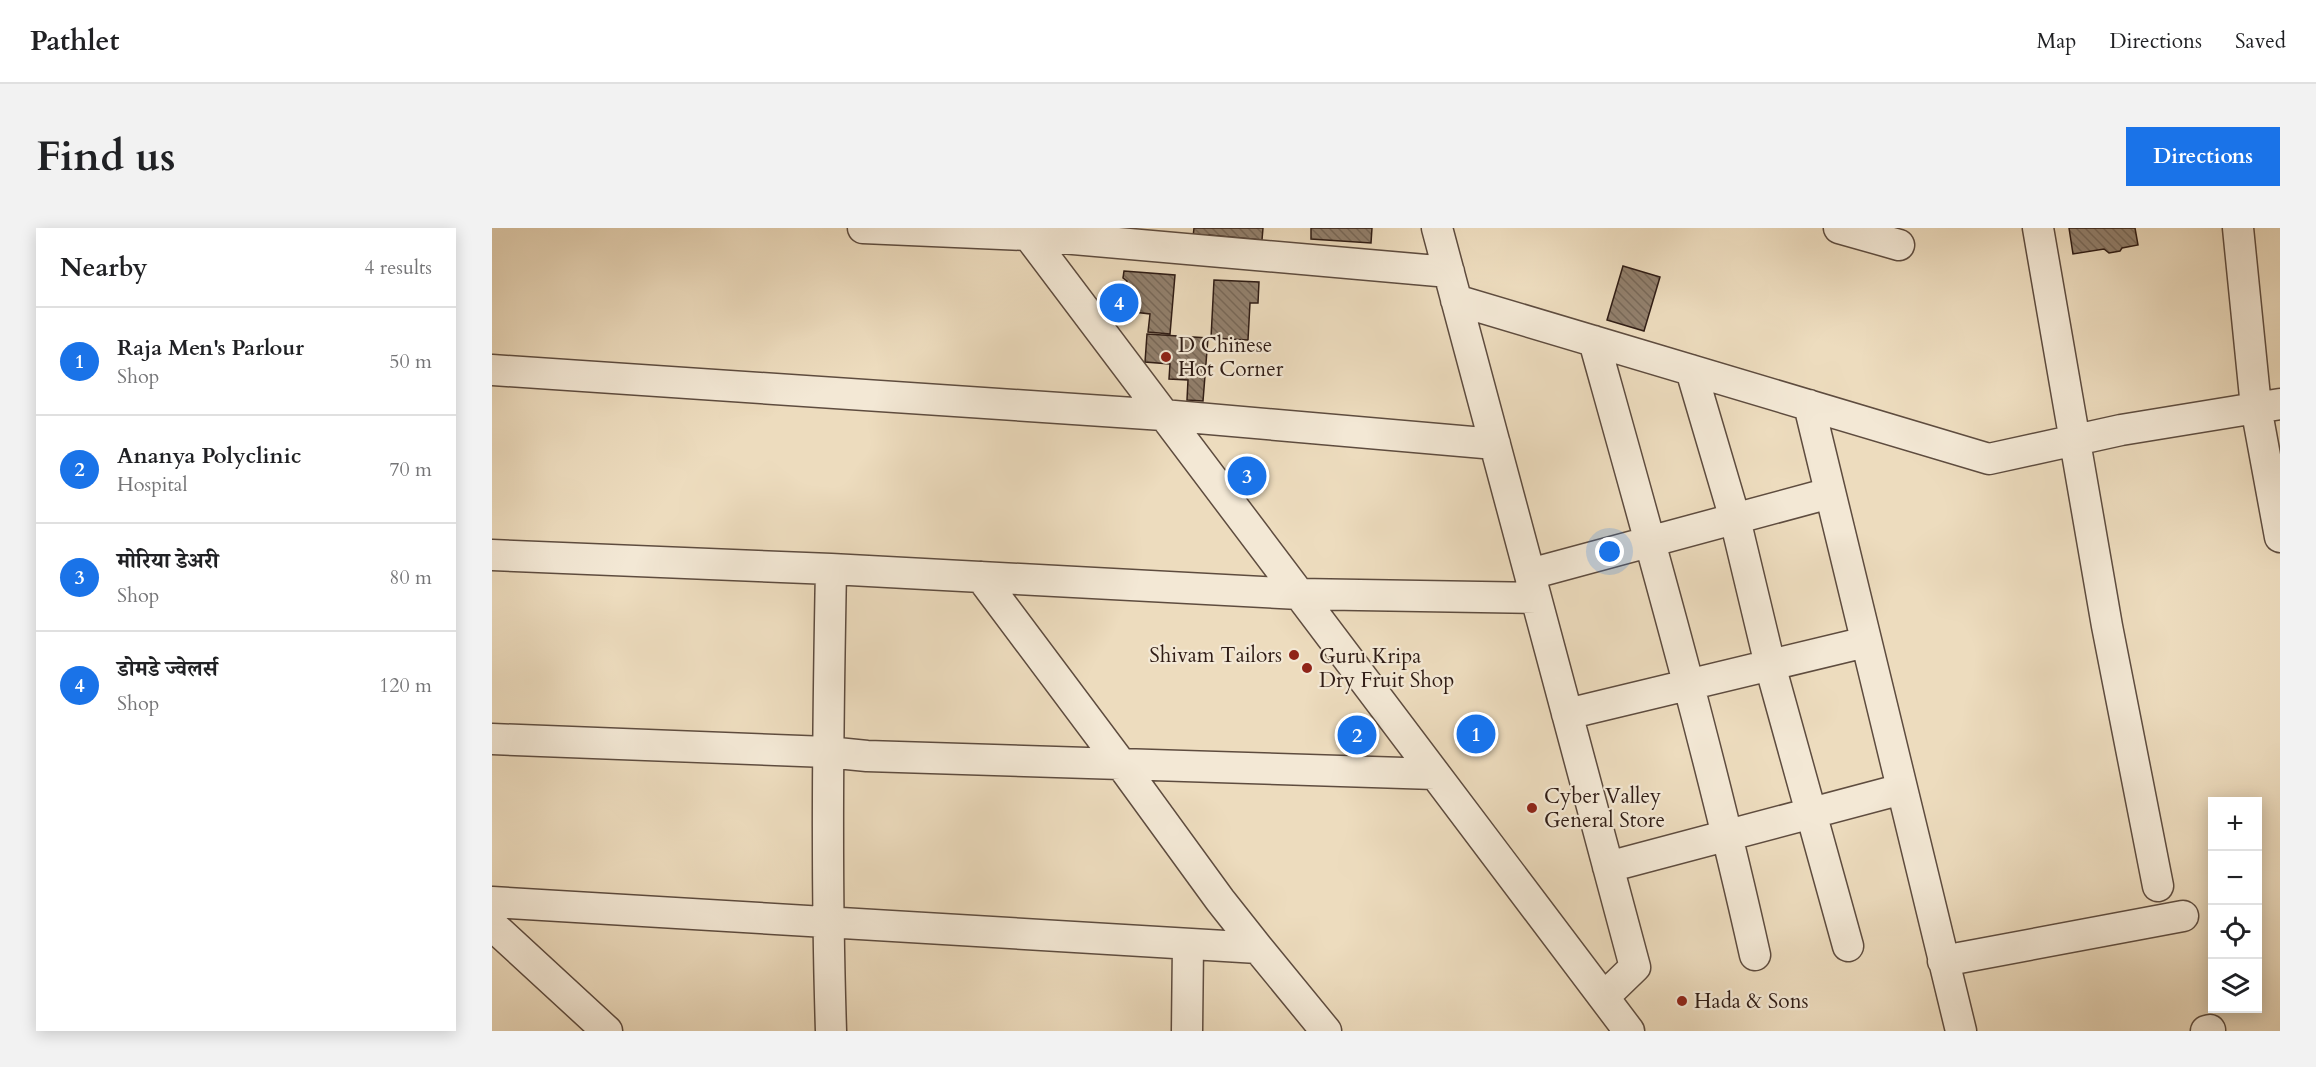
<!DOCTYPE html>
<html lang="en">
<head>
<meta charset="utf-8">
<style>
	body { margin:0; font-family:Cardo,"Noto Serif Devanagari",serif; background:#f2f2f2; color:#202124 }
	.controls { position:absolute; right:18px; bottom:18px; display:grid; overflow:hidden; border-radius:0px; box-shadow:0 3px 15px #0003 }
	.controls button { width:54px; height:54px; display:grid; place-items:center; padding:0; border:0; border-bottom:2px solid #e0e0e0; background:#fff; color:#202124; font:30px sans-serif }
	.you { position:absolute; left:1118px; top:324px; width:21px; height:21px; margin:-15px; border:4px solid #fff; border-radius:50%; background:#1a73e8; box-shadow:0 0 0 9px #1a73e833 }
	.badge { display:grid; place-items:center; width:39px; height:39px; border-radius:50%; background:#1a73e8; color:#fff; font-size:20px; font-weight:700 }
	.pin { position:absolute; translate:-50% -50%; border:3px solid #fff; box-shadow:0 2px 6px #0006 }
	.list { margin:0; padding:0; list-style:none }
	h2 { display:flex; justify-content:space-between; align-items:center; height:78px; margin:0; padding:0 24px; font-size:26px }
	h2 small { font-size:20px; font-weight:400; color:#757577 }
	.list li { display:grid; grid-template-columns:39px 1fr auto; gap:18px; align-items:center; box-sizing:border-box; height:108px; padding:0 24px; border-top:2px solid #e0e0e0 }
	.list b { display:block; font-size:22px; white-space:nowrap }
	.list p { margin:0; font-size:20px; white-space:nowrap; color:#757577 }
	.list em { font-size:20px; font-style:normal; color:#757577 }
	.icon { flex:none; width:33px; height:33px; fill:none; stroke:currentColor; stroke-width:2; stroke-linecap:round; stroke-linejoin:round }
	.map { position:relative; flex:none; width:1788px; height:803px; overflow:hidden; border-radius:0px }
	header { display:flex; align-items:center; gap:36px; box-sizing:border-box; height:84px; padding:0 30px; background:#fff; border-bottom:2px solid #e0e0e0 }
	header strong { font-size:28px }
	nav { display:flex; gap:33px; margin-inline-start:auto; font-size:21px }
	.intro { display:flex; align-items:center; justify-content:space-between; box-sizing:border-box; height:144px; padding:0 36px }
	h1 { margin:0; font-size:42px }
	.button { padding:15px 27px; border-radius:0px; background:#1a73e8; color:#fff; font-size:21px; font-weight:700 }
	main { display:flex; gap:36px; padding:0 36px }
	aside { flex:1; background:#fff; border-radius:0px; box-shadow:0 3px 15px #0003 }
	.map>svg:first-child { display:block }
	.building { fill:url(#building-back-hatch); stroke:#2f1c15; stroke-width:1.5 }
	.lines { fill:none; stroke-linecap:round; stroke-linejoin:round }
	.minor-casing { stroke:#5e4c3f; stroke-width:33 }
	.minor { stroke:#f3e8d5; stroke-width:30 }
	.poi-dot { fill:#8f2418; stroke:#f3e8d5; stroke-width:2 }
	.labels { text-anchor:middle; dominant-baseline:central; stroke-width:4.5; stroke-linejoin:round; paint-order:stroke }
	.poi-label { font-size:21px; fill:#2f1c15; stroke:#f3e8d5; text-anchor:start }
</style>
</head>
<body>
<header>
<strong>Pathlet</strong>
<nav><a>Map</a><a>Directions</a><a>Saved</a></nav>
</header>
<div class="intro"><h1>Find us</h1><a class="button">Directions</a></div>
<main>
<aside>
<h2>Nearby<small>4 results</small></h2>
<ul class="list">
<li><span class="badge">1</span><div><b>Raja Men's Parlour</b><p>Shop</p></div><em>50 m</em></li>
<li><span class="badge">2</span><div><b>Ananya Polyclinic</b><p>Hospital</p></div><em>70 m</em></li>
<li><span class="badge">3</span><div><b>मोरिया डेअरी</b><p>Shop</p></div><em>80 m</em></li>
<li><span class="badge">4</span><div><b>डोमडे ज्वेलर्स</b><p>Shop</p></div><em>120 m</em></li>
</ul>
</aside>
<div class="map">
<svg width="1788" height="803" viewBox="0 0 1788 803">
	<defs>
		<pattern id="building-back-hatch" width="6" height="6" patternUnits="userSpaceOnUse" patternTransform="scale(1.5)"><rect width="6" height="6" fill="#92806d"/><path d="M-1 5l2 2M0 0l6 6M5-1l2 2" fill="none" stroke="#786858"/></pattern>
	</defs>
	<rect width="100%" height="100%" fill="#eddcbe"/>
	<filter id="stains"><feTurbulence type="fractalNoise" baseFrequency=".00333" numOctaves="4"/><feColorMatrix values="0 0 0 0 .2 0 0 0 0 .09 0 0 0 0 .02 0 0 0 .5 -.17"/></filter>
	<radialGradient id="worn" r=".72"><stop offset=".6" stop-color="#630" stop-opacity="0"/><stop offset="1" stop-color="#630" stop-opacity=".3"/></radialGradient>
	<path class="building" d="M702,0h69l-1,12 -53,-5 -1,3 -15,-1z
		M819,0h61l-1,15 -60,-4z
		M1577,0h66l3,17 -16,3 -2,3 -11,2 -5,-4 -31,5z
		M1131,38l37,11 -16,54 -37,-11z
		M632,43l51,4 -5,59 -22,-2 2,-18 -16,-2 2,-16 -11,-1 2,-14 -4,-3z
		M722,52l45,2 -1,21h-8l-2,37 -37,-2z
		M655,106l61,4 -5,63 -16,-1 1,-20 -19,-1 1,-15 -25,-2z"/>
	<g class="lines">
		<defs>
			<path id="minor" d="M371,0l164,7 422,37
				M531,0l606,803
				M945,0l198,739 -31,30
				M1347,0l60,17
				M1546,0l69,398 51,260
				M1746,0l18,179 24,130
				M964,72l533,159 132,-29 159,-26
				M1102,113c57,204 115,408 161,614
				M0,142l671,45 332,29
				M1199,142l44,149 35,146 78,281
				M1317,177l152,626
				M0,327l339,14 468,25 237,4
				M1038,346l300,-81
				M489,349l140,187 99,136 38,48
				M1075,486l299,-72
				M0,511l335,13 40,4 568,18
				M1116,639l294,-78
				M0,674l766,46 68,83
				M0,697l115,106
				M1451,733l240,-45
				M339,803c-5,-154 -3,-308 0,-462
				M695,803l1,-86
				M1714,803l4,-1"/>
		</defs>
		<use href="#minor" class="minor-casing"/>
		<use href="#minor" class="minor"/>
	</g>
	<g class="poi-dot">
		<circle cx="674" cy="129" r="6"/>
		<circle cx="802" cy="427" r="6"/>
		<circle cx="815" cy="440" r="6"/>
		<circle cx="1040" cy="580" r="6"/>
		<circle cx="1190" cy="773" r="6"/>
	</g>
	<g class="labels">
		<g class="poi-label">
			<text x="686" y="117">D Chinese<tspan x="686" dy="24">Hot Corner</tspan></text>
			<text x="790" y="427" text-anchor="end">Shivam Tailors</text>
			<text x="827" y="428">Guru Kripa<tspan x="827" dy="24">Dry Fruit Shop</tspan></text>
			<text x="1052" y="568">Cyber Valley<tspan x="1052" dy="24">General Store</tspan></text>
			<text x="1202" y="773">Hada &amp; Sons</text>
		</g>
	</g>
	<rect width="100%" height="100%" filter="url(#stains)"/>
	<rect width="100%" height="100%" fill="url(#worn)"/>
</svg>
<div class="controls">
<button>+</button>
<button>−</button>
<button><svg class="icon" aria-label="locate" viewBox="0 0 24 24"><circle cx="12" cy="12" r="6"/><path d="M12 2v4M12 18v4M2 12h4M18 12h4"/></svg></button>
<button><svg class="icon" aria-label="layers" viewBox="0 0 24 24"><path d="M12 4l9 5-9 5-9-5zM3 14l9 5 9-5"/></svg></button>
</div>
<div class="you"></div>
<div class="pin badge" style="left:984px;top:506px">1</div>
<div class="pin badge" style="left:865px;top:507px">2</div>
<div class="pin badge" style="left:755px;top:248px">3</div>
<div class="pin badge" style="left:627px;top:75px">4</div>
</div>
</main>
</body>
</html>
